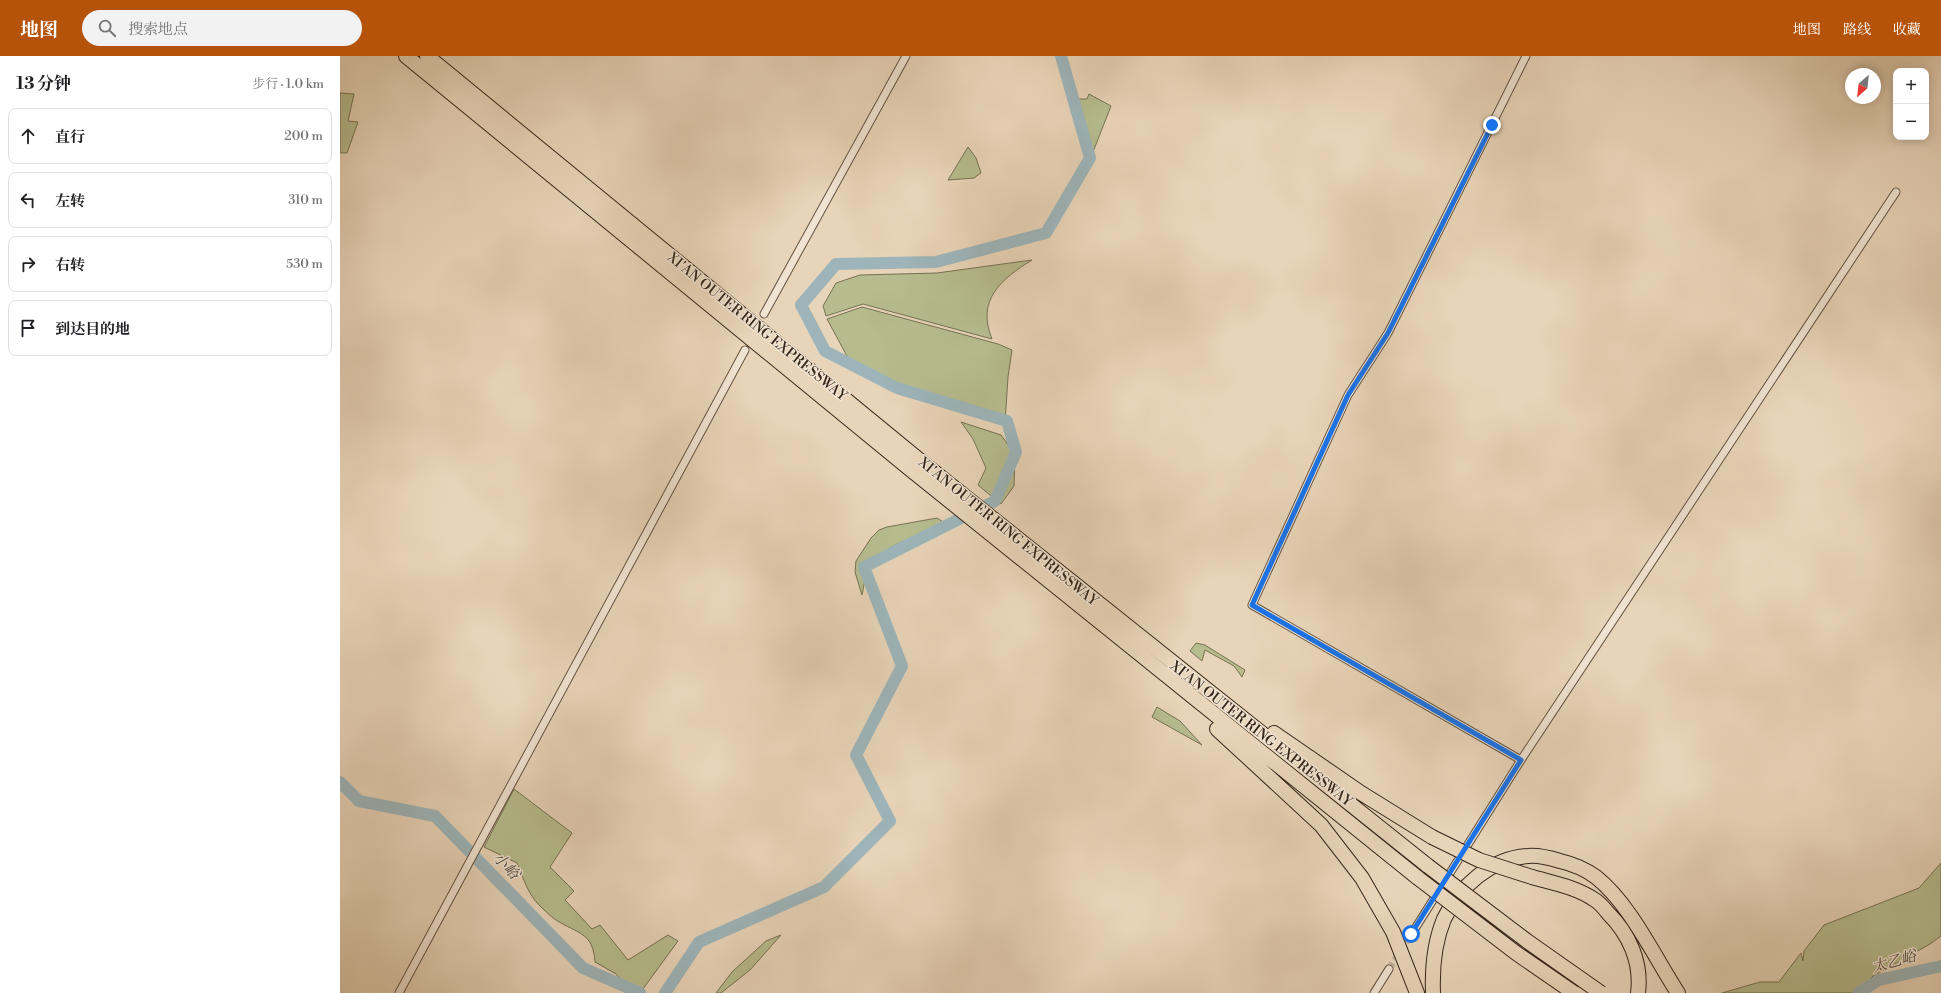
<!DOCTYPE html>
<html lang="zh">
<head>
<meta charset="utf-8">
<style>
	body { margin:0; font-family:"Libre Bodoni","Noto Serif SC",serif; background:#f2f2f2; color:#202124 }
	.controls { position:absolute; right:12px; top:12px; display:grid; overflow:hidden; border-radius:8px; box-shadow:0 2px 10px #0003 }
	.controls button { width:36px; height:36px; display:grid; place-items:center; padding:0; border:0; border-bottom:1px solid #e0e0e0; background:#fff; color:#202124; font:20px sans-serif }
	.compass { position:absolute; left:1505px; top:12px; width:36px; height:36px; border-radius:50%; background:#fff; box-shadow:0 2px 10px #0003; rotate:207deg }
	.stop { position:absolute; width:12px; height:12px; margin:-9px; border:3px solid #1a73e8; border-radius:50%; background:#fff }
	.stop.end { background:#1a73e8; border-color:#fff; box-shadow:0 1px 4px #0008 }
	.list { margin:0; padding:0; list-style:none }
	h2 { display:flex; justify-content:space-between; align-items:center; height:52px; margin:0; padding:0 16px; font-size:17px }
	h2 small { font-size:13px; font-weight:400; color:#757577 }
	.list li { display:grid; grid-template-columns:26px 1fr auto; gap:12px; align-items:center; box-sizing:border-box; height:56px; margin:0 8px 8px; padding:0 8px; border:1px solid #e0e0e0; border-radius:8px }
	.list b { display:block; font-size:15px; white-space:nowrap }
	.list em { font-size:13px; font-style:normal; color:#757577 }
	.icon { flex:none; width:22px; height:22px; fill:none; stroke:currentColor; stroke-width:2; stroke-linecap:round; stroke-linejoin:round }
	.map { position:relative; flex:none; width:1601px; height:937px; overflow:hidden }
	header { display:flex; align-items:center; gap:24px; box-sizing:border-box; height:56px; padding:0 20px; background:#b45309; color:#fff }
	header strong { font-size:19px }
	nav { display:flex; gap:22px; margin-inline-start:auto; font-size:14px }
	.search { width:280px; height:36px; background:#f2f2f2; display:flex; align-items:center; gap:10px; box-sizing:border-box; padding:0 14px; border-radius:22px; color:#757577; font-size:15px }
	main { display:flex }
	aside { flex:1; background:#fff }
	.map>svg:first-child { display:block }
	.green { fill:#b6bc8e; stroke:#767254 }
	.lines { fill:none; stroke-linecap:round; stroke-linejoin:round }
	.river { stroke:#9db5ba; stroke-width:12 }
	.street-tunnel { stroke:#c5b299; stroke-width:7; stroke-dasharray:7 3.5; stroke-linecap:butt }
	.street-casing { stroke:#635342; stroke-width:9 }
	.highway-casing { stroke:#37281b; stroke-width:16 }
	.street { stroke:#f0e3d1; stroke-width:7 }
	.highway { stroke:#e8d4b8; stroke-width:14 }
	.highway-bridge-casing { stroke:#37281b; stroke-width:16; stroke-linecap:butt }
	.highway-bridge { stroke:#e8d4b8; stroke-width:14 }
	.route { stroke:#1a73e8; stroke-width:5 }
	.labels { text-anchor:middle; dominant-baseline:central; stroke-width:3; stroke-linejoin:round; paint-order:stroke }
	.street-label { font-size:14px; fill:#37281b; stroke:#f0e3d1 }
	.water-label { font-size:15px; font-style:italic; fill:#504b43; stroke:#f0e3d1 }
</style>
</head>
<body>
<header>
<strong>地图</strong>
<div class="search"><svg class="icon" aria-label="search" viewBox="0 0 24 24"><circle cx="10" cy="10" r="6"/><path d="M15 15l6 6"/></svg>搜索地点</div>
<nav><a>地图</a><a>路线</a><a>收藏</a></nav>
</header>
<main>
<aside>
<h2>13 分钟<small>步行 · 1.0 km</small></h2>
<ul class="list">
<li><svg class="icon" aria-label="ahead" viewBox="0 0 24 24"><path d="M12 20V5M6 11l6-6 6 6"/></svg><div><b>直行</b></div><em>200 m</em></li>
<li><svg class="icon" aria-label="left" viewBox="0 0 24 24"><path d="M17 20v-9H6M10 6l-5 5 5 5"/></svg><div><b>左转</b></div><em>310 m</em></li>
<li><svg class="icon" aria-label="right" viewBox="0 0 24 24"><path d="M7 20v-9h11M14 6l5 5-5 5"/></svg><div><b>右转</b></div><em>530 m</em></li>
<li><svg class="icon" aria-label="arrive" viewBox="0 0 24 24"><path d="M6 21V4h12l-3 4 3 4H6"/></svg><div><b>到达目的地</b></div></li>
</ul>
</aside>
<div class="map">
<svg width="1601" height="937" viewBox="0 0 1601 937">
	<rect width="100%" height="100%" fill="#e8d4b8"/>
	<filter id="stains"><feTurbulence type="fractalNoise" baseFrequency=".005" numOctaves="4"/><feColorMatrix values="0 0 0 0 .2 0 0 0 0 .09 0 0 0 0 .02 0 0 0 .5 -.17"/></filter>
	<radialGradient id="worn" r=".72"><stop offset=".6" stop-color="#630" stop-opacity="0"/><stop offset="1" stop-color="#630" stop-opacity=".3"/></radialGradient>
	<path class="green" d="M0,37l14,1 -6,27 10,1 -11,31h-7z
		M749,38l22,12 -20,51 -15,-58h11z
		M628,91l8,11 5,15 -7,5 -26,2z
		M692,204c-31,19 -56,40 -40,79l-129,-35 -37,12 -3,-10 13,-23 24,-8 77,-2z
		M522,251l136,37 14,6 -4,27 -3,46 -4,-3 -39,-17 -99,-28 -16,-19 -20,-37z
		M621,366l40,13 14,19 -1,32 -13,18 -23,-19 8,-17 -13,-29z
		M597,462l14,9c-31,9 -69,14 -84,46 -3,6 -3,15 -5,22l-7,-23 1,-11 15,-23 8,-8 8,-3z
		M856,587l9,2 40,25 -3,7 -8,-11 -29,-16 -3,11 -12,-10z
		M817,651l23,14 22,24 -50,-28z
		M174,733l58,44 -22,34 24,24 -9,9 27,29 8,-4 28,35 40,-25 10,6 -38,52 -9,-1 -15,-18 -21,-12c-2,-30 -17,-28 -39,-42 -6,-4 -13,-11 -18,-16 -11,-12 -15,-27 -21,-41l-33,-16z
		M1601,807v73l-11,8 -57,32 -16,17h-135l38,-11h19l22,-29 2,8 1,-10 20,-26 95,-37z
		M441,879l-31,35 -29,23h-5l16,-21 34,-31z"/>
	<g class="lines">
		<path class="river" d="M0,726l19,19 76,15 148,152 57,25
			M325,937l34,-51 125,-55 66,-66 -34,-66 46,-89 -38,-99 131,-66 21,-49 -9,-31 -110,-33 -72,-37 -24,-46 35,-41 100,-2 110,-29 44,-75 -29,-102
			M1518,937l21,-13 62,-14"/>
		<path class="street-tunnel" d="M1049,913l22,-34"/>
		<defs>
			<path id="street" d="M424,258l142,-258
				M1181,704l375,-568
				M1071,879l110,-175 -269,-155 96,-210 40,-62 138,-277
				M59,937l346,-643
				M1034,937l15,-24"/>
			<path id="highway" d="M66,0l504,413 508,409
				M87,0l491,403 510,407
				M877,673l104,96 41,53 31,54 24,61
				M934,677l87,60 71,44
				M1192,821c21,6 44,10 63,23 5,3 9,8 13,13 21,21 34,49 30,80
				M1093,937c-1,-26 1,-50 11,-74 15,-32 47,-61 84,-63 10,-1 22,2 32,5 13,3 25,8 36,16 34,27 58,79 82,116"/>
		</defs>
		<use href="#street" class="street-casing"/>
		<use href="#highway" class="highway-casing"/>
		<use href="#street" class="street"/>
		<use href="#highway" class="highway"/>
		<defs>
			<path id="highway-bridge" d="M1092,781l47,23 53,17
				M1088,810l99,75 74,52
				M1078,822l98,75 58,40"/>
		</defs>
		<use href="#highway-bridge" class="highway-bridge-casing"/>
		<use href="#highway-bridge" class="highway-bridge"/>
	</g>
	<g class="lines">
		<path class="route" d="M1071,878l110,-174 -269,-155 96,-210 40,-62 104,-208"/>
	</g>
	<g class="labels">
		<g class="street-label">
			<text transform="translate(417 271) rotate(39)">XI'AN OUTER RING EXPRESSWAY</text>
			<text transform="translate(668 476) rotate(39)">XI'AN OUTER RING EXPRESSWAY</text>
			<text transform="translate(921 678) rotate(38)">XI'AN OUTER RING EXPRESSWAY</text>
		</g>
		<g class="water-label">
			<text transform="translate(166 810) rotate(46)">小峪</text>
			<text transform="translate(1554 906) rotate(-16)">太乙峪</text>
		</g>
	</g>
	<rect width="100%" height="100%" filter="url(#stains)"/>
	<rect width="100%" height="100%" fill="url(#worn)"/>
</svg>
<div class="controls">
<button>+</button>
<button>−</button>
</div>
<svg class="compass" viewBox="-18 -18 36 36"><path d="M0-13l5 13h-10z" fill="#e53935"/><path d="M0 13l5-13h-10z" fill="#757577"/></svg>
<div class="stop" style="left:1071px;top:878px"></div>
<div class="stop end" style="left:1152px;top:69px"></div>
</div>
</main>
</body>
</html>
